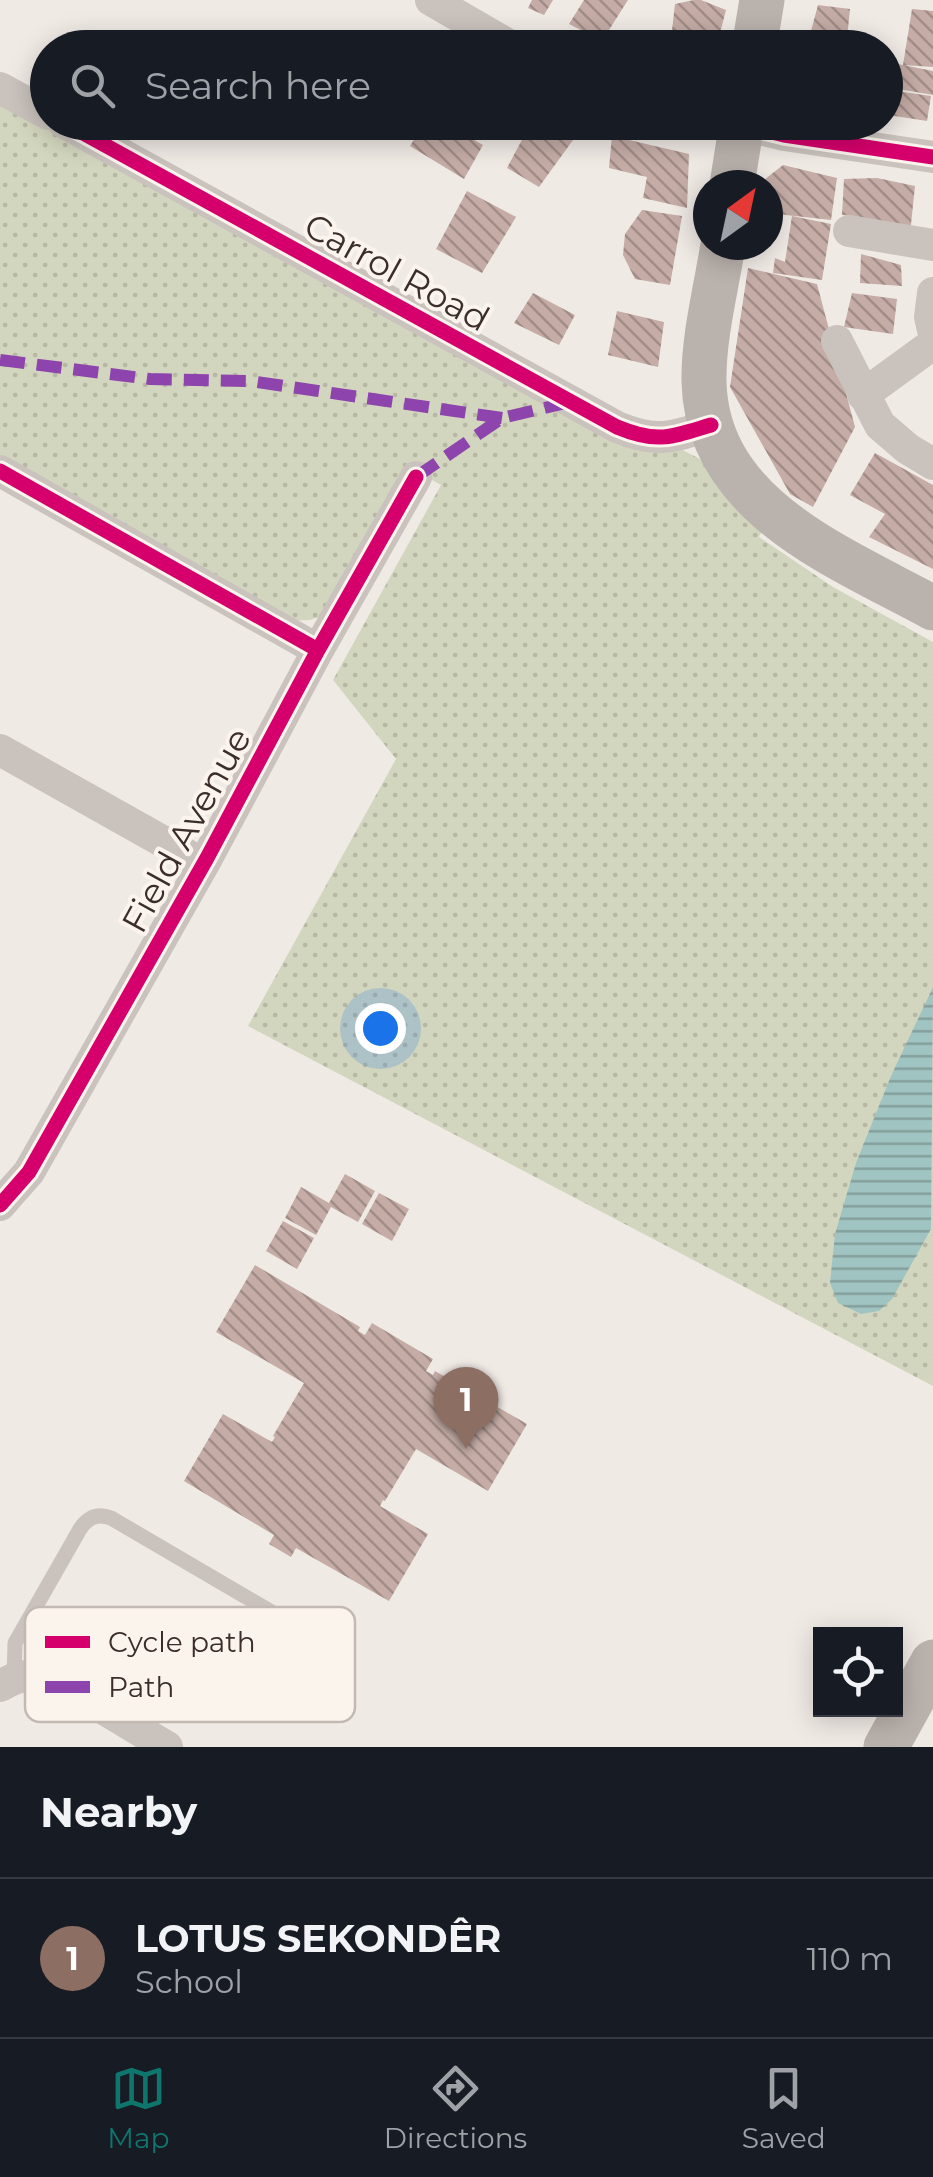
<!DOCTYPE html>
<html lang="en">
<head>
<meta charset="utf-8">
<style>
	body { margin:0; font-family:Montserrat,sans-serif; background:#242831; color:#f1f3f6 }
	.controls { position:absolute; right:30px; bottom:30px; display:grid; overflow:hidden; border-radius:0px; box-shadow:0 5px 25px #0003 }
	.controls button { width:90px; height:90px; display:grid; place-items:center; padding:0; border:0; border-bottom:2px solid #363941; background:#171b24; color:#f1f3f6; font:50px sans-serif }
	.compass { position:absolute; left:693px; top:170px; width:90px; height:90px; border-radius:50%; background:#171b24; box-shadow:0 5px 25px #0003; rotate:33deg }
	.you { position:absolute; left:380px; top:1028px; width:35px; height:35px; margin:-25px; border:8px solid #fff; border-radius:50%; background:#1a73e8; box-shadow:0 0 0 15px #1a73e833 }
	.badge { display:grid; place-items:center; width:65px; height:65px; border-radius:50%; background:#0f766e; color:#fff; font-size:32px; font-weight:700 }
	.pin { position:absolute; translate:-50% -82px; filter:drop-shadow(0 2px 5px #0008) }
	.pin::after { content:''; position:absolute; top:52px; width:35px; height:30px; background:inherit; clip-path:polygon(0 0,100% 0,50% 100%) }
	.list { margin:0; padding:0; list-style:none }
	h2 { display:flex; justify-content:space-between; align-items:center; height:130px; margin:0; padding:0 40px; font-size:42px }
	h2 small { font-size:32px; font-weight:400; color:#9ea1a6 }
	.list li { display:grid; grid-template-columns:65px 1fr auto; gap:30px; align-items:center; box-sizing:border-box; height:160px; padding:0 40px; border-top:2px solid #363941 }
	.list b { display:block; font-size:38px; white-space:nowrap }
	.list p { margin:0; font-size:32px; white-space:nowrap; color:#9ea1a6 }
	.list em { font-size:32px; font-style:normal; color:#9ea1a6 }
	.icon { flex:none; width:55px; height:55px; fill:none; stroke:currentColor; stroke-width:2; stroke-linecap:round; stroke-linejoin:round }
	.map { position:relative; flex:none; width:933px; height:1747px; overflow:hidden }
	.search { position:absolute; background:#171b24; box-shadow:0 5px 25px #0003; left:30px; right:30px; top:30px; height:110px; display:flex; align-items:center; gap:25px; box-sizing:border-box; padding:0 35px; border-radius:55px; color:#9ea1a6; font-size:38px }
	.sheet { height:290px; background:#171b24 }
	nav { display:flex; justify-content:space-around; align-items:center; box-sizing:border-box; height:140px; border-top:2px solid #363941; background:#171b24; font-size:28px; color:#9ea1a6 }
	nav a { display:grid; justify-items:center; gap:5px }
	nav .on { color:#0f766e }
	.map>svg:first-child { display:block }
	.grass { fill:url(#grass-dots) }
	.water { fill:url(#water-rules) }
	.building { fill:url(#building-back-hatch) }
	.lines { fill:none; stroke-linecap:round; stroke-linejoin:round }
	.lane { stroke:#c9c2bd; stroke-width:15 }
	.street { stroke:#c9c2bd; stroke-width:32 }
	.secondary { stroke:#bab2ad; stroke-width:45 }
	.quiet { stroke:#8e44ad; stroke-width:12; stroke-dasharray:25 12; stroke-linecap:butt }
	.cycleway-casing { stroke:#fbf4ed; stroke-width:21 }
	.cycleway { stroke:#d6006c; stroke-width:15 }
	.labels { text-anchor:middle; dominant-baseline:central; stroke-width:8; stroke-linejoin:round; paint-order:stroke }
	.street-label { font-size:35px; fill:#3b2e2a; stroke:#fbf4ed }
	.key { fill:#fbf4ed; stroke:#c1b9b2; stroke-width:2.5 }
	.key-label { font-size:28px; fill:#3b2e2a }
</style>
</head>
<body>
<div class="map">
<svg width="933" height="1747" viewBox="0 0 933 1747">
	<defs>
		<pattern id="grass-dots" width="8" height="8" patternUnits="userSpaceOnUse" patternTransform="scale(2.5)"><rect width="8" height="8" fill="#d3d6be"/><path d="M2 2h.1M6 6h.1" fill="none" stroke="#b6b8a3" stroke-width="1.8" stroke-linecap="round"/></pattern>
		<pattern id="water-rules" width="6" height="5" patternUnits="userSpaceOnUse" patternTransform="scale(2.5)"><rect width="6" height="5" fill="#a0c4c1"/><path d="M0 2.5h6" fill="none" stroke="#84a09d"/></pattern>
		<pattern id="building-back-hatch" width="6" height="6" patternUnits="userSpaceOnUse" patternTransform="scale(2.5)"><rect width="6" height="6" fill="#c5aca6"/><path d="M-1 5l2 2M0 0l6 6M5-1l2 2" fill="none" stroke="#a18c87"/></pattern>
	</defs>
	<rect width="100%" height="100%" fill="#f0eae5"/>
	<path class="grass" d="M0,102l710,362 53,65 -4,8 74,50 100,55v744l-685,-360 148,-267 -63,-79 108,-195 -32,-18 -90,150 -9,3 -18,1 -292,-162z"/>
	<path class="water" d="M933,987l-2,242 -39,70 -13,12 -18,3 -23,-11 -8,-20 5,-49 21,-71 35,-87z"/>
	<path class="building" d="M532,0h21l-9,15 -16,-7z
		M584,0h44l-26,41 -33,-17z
		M694,0h7l25,10 -10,38h-46l5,-44z
		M818,5l32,4 -3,29 -36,-7z
		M912,9l21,2v56l-30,-2 30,6v24l-47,-8v-25l17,3z
		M890,90l41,6 -4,25 -39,-6z
		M425,122h18l40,23 -19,34 -54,-33z
		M515,122h71l-47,65 -32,-19 17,-32 -12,-8z
		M612,136l77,18 -2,54 -44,-10 4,-21 -38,-9z
		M783,165l54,13 -6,42 -63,-7v-28h-4v-5z
		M877,178l38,8 -5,48 -55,-18 -13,-1 2,-36z
		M467,191l49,26 -34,56 -46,-24z
		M642,210l40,6 -12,69 -35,-6 -12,-24 2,-21z
		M792,216l39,8 -9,56 -49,-7 2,-15 10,4z
		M861,254l40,11 1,21 -42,-3z
		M748,268l69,16 38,143 -42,80 -23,-13 -60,-107z
		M533,293l42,22 -16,30 -45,-22z
		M852,293l45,6 -4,35 -49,-7z
		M617,311l47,11 -6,45 -50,-12z
		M875,453l58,32v84l-64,-32 16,-23 -35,-19z
		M345,1174l30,17 -17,31 -27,-15 -15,28 -31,-17 16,-31 28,16z
		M379,1193l30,16 -17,32 -30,-17z
		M283,1221l31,17 -17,31 -31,-18z
		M255,1265l105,62 -2,4 7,4 7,-12 61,36 -7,12 7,4 2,-4 92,53 -39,67 -72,-42 -31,52 -2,-1 -3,6 48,28 -39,67 -93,-53 -5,9 -22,-13 5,-9 -90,-54 39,-67 49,28 3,-5 -2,-1 31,-53 -88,-51z"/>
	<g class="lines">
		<path class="lane" d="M14,1678l1,-35 65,-114c8,-12 18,-16 31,-11l200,117"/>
		<path class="street" d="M431,0l83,48
			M0,88l48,26
			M63,122l554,305c41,17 54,10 94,-2
			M731,122l53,13 149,22
			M849,231l84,14
			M933,293l-3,24 3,13
			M837,341l43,84 28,24 25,15
			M863,395l70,-51
			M0,471l318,179
			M0,750l203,114
			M0,1205l29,-33 178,-314 111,-208 98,-173
			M0,1686c9,-5 19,-11 30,-10 33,3 105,53 137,71"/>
		<path class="secondary" d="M754,48l8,-48
			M732,185l10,-63
			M723,245c-7,44 -20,94 -19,137 3,125 136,175 229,226
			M886,1747l47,-85"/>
		<path class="quiet" d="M0,360l150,19 100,2 252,37
			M416,477l86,-59 68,-16"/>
		<defs>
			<path id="cycleway" d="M63,122l554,305c41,17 54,10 94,-2
				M731,122l53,13 149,22
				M0,471l318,179
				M0,1205l29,-33 178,-314 111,-208 98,-173"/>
		</defs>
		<use href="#cycleway" class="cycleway-casing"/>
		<use href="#cycleway" class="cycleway"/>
	</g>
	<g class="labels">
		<g class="street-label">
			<text transform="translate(397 272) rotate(29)">Carrol Road</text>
			<text transform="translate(186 830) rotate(-61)">Field Avenue</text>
		</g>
	</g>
	<rect x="25" y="1607" width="330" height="115" rx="15" class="key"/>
	<rect x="45" y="1636" width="45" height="12" fill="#d6006c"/>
	<rect x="45" y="1681" width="45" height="12" fill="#8e44ad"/>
	<g class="key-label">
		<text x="108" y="1652">Cycle path</text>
		<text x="108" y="1697">Path</text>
	</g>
</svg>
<div class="controls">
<button><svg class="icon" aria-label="locate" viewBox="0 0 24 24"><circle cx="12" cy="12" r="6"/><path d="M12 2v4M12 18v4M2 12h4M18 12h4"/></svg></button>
</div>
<svg class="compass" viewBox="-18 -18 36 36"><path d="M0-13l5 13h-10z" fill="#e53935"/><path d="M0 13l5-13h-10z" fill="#9ea1a6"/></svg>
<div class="you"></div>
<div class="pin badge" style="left:466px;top:1449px;background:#8d6e63">1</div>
<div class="search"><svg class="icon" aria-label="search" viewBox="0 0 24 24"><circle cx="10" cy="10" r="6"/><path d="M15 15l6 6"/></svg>Search here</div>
</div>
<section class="sheet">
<h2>Nearby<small></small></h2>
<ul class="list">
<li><span class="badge" style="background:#8d6e63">1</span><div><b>LOTUS SEKONDÊR</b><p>School</p></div><em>110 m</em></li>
</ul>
</section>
<nav>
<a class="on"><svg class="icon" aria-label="map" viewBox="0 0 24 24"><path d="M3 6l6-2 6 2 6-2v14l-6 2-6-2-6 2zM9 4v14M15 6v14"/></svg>Map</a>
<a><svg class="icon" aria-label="directions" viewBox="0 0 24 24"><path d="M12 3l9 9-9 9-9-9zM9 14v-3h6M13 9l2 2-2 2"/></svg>Directions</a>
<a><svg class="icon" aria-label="saved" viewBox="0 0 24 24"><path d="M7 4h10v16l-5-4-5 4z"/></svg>Saved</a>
</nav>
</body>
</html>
